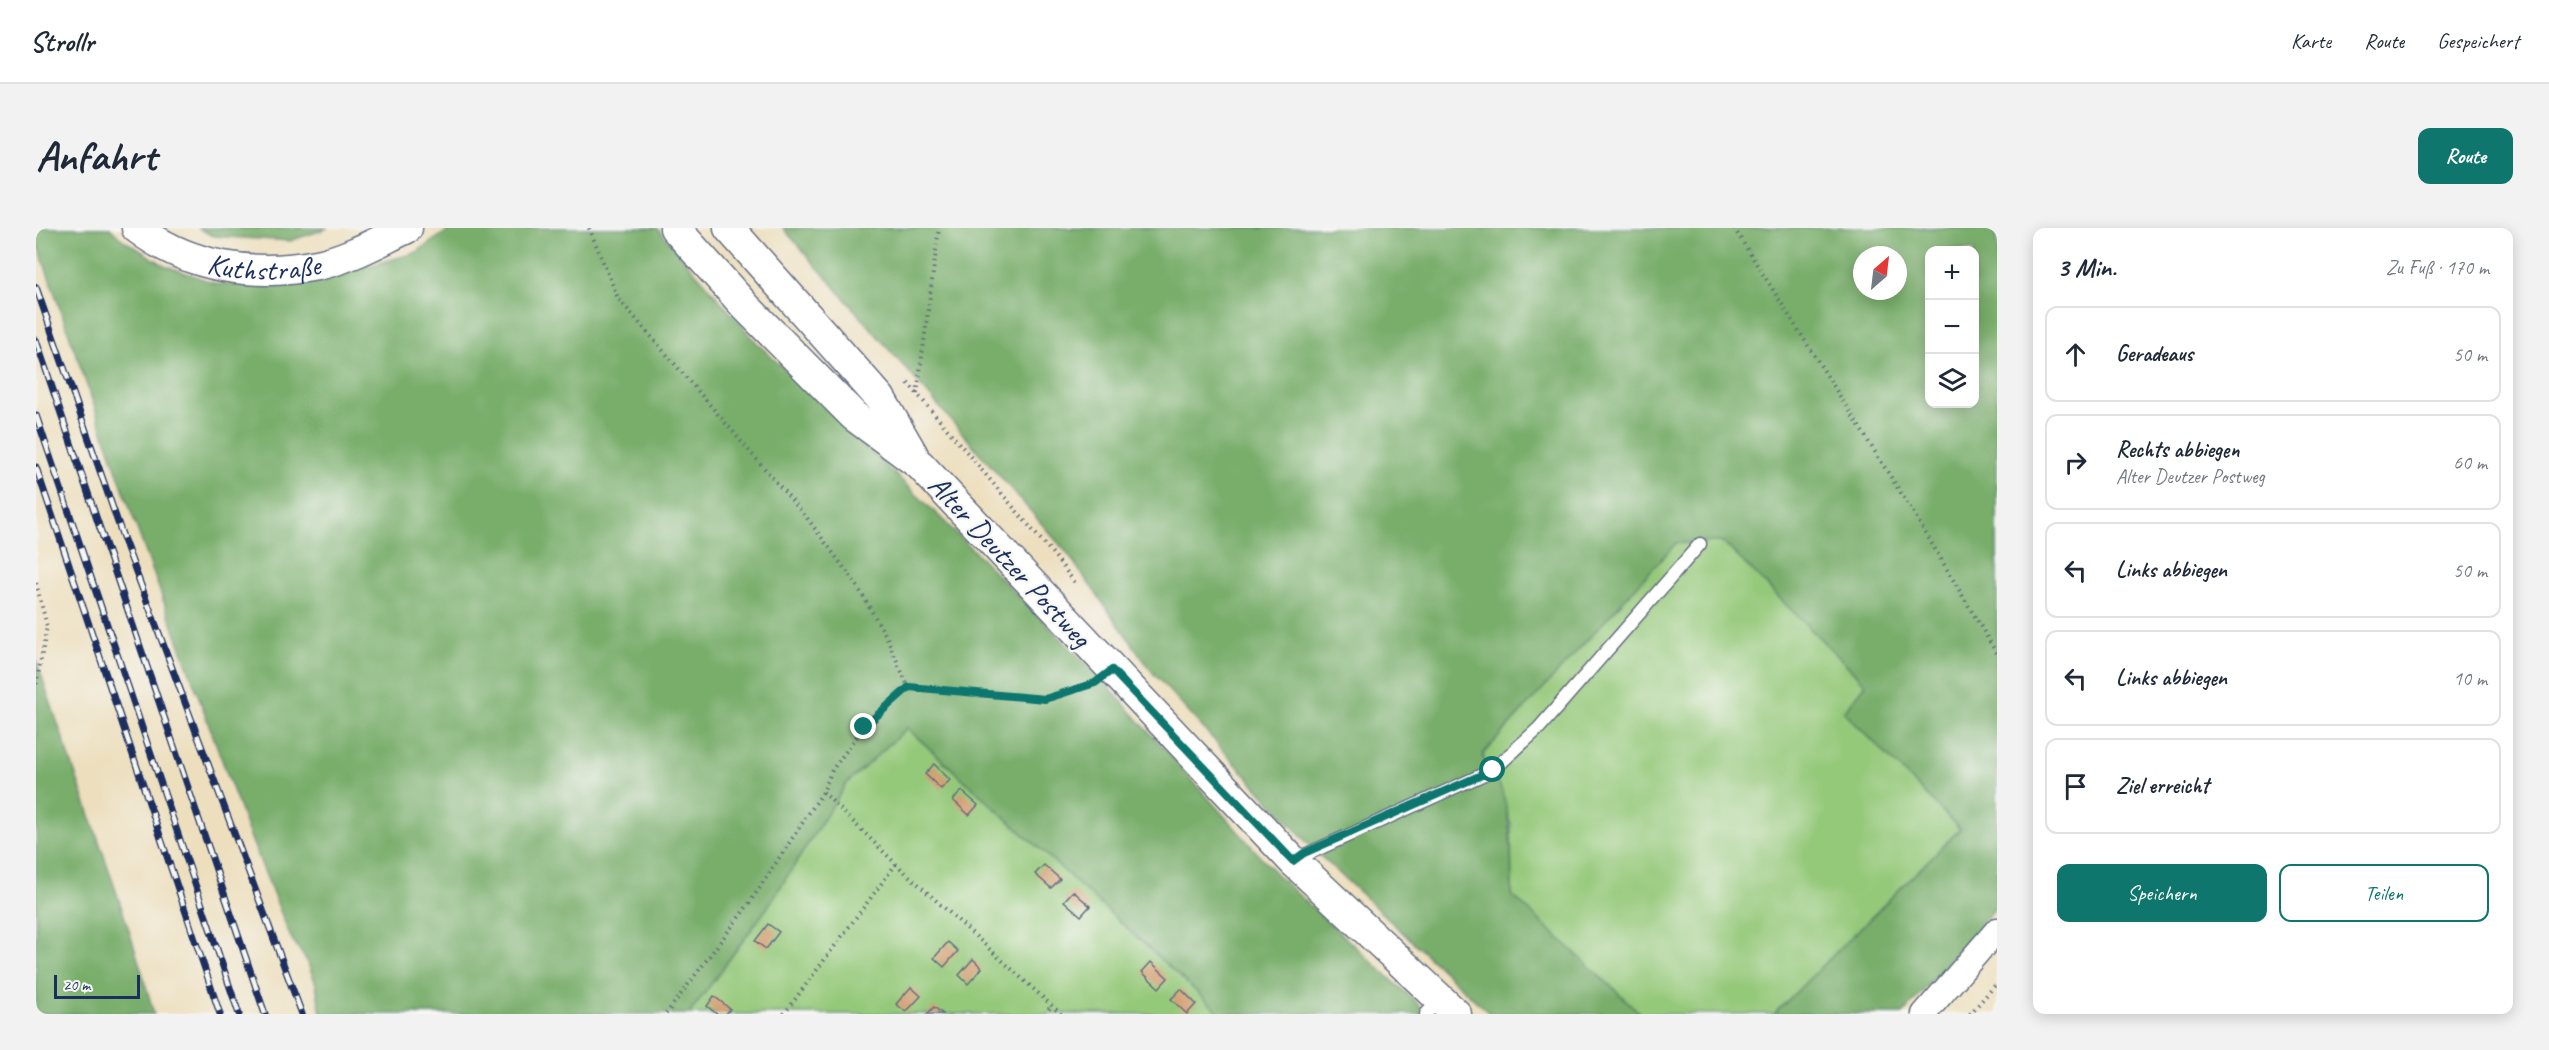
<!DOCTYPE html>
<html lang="de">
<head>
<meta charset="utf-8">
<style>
	body { margin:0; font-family:Caveat,sans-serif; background:#f2f2f3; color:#1f2937 }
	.controls { position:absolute; right:18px; top:18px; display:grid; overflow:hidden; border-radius:12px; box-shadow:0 3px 15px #0003 }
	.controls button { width:54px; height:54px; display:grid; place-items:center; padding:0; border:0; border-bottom:2px solid #e0e1e3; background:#fff; color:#1f2937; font:30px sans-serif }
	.compass { position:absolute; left:1817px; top:18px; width:54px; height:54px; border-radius:50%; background:#fff; box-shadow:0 3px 15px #0003; rotate:28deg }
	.scale { position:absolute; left:18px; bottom:15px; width:86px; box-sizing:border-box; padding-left:6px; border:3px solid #1b2f5e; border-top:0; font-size:16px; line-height:21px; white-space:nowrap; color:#1b2f5e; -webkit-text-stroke:4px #f6f6f2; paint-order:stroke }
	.stop { position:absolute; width:18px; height:18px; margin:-14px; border:4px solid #0f766e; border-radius:50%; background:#fff }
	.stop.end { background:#0f766e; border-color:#fff; box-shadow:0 2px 6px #0008 }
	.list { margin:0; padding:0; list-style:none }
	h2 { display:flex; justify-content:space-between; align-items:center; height:78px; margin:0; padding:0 24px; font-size:26px }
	h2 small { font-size:20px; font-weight:400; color:#747a83 }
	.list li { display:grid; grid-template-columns:39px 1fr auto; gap:18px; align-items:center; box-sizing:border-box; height:96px; margin:0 12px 12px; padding:0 12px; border:2px solid #e0e1e3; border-radius:12px }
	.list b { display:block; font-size:22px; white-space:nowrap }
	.list p { margin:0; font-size:20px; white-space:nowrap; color:#747a83 }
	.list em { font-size:20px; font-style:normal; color:#747a83 }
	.actions { display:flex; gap:12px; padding:18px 24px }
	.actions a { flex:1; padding:14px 0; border:2px solid #0f766e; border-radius:12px; text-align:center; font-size:21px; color:#0f766e }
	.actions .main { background:#0f766e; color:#fff }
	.icon { flex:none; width:33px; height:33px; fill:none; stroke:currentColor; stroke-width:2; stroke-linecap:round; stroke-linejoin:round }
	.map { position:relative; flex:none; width:1961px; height:786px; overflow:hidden; border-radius:12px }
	header { display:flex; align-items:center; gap:36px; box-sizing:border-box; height:84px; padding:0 30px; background:#fff; border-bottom:2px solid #e0e1e3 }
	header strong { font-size:28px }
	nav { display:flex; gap:33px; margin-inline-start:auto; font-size:21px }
	.intro { display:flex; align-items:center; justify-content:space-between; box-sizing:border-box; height:144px; padding:0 36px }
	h1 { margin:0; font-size:42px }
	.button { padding:15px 27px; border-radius:12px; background:#0f766e; color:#fff; font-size:21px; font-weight:700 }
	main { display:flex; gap:36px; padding:0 36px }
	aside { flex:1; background:#fff; border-radius:12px; box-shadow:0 3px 15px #0003 }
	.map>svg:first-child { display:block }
	.green { fill:#95c97a; stroke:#587c6c; stroke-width:1.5 }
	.forest { fill:#78ad6a; stroke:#4a6e64; stroke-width:1.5; fill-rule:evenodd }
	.building { fill:#d29f72 }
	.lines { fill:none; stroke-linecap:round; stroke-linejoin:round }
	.service-casing { stroke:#646d80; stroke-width:15 }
	.minor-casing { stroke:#646d80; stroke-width:27 }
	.tertiary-casing { stroke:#646d80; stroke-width:33 }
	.path { stroke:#646d80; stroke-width:4; stroke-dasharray:1.5 4.5; stroke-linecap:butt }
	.service { stroke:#fff; stroke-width:12 }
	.minor { stroke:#fff; stroke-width:24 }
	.tertiary { stroke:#fff; stroke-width:30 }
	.rail-casing { stroke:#1b2f5e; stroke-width:7 }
	.rail { stroke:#f6f6f2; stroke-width:4.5; stroke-dasharray:14; stroke-linecap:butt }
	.route { stroke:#0f766e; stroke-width:8 }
	.labels { text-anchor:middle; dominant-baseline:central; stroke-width:4.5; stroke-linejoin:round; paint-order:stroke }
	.street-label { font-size:30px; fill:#1b2f5e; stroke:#f6f6f2 }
</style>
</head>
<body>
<header>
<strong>Strollr</strong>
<nav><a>Karte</a><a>Route</a><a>Gespeichert</a></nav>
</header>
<div class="intro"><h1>Anfahrt</h1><a class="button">Route</a></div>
<main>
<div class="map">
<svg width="1961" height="786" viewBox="0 0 1961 786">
	<rect width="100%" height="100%" fill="#f6f6f2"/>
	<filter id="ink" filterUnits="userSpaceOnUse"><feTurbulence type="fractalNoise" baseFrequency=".0167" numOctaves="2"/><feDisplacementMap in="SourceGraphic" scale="12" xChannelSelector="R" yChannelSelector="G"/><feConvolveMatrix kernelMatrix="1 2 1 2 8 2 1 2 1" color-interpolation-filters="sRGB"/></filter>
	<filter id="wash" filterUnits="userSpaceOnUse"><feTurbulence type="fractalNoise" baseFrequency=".008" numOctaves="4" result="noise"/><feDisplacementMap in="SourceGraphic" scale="24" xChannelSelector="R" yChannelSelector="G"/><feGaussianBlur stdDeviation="1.35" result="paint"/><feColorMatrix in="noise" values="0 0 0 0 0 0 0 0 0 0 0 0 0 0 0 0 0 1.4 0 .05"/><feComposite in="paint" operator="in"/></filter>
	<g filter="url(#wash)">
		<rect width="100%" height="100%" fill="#eddfbe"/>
		<path class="green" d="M1687,314l143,142 -22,28 116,117 -186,185h-133l-129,-119 -1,-71 -26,-60 -2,-10 193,-211z
			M871,500l314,286h-532l78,-106 79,-124z"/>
		<path class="forest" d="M0,0h74l10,10 44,27 53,19 43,2 61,-7 94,-26 37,-25h205l101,116 182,173 165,166 174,194 150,137h-208l-314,-286 -61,56 -79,124 -78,106h-368l-5,-30 -9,-23 -16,-23 -43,-107 -109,-297 -103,-294z
			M162,0h130l-38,13 -77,-5z
			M747,0h1214v678l-94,108h-129l186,-185 -116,-117 22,-28 -143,-142 -47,1 -193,211 2,10c29,23 26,96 27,131l129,119h-151l-178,-166 -159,-175 -86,-120zM1894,22h44v154h-44zM1826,27h36v36h-36z
			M0,431c39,119 85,235 118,355h-118z"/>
		<g id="blocks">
			<path class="building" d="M898,536l16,16 -9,9 -16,-15z
				M926,563l16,14 -9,10 -16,-15z
				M1008,637l16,14 -9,9 -16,-14z
				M1037,663l17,15 -9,10 -17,-15z
				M732,696l11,8 -13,17 -11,-8z
				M912,714l10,9 -14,16 -10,-9z
				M937,731l9,9 -14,16 -9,-9z
				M1115,734l17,16 -9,10 -17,-16z
				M875,759l10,9 -15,16 -10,-8z
				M1145,761l15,15 -9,10 -16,-15z
				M678,768l16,13 -4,5h-9l-10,-8z
				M898,779l9,7h-16z"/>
		</g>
	</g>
	<g filter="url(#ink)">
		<use href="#blocks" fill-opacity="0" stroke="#646d80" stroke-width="1.5"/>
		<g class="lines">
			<defs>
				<path id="service" d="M1258,632l199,-90 46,-42 161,-184
					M1390,786l14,-15"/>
				<path id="minor" d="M1888,786l73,-84"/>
				<g id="tertiary">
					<path id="s1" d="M101,0c52,40 117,49 180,37 31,-6 62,-24 90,-37"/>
					<path d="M639,0l71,79 108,109 66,49 373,396 163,153"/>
					<path d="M693,0l151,170 33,57"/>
				</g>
			</defs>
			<use href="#service" class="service-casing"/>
			<use href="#minor" class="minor-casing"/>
			<use href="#tertiary" class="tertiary-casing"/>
			<path class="path" d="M553,0l29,70 189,220 49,66 30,52 22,50
				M1698,0l182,289 81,137
				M872,155l145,171 23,30
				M881,166l22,-166
				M0,355l11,43 -11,60
				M787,564l73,72 165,150
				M630,786l82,-109 75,-113 9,-22 32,-43 44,-40 137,12 42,-14
				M748,786l112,-150
				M1009,786l6,-8
				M1934,786l27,-31"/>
			<use href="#service" class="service"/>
			<use href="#minor" class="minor"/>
			<use href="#tertiary" class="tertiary"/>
			<defs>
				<path id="rail" d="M0,59l88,253 178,474
					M0,112l229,674
					M0,187l203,599
					M0,239l184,547"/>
			</defs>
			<use href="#rail" class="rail-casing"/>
			<use href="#rail" class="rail"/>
		</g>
	</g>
	<g class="lines" filter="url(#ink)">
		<path class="route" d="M828,499l45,-40 136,12 50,-16 17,-13 181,191 11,-8 189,-83"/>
	</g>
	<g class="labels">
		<g class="street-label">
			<text stroke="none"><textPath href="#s1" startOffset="136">Kuthstraße</textPath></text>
			<text transform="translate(974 333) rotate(47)">Alter Deutzer Postweg</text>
		</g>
	</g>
</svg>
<div class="controls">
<button>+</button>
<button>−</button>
<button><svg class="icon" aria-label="layers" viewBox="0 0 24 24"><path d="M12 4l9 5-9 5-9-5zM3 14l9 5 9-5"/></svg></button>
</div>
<svg class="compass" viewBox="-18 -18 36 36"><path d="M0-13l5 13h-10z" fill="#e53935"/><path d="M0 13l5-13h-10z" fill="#747a83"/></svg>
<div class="scale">20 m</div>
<div class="stop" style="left:1457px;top:542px"></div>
<div class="stop end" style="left:828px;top:499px"></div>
</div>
<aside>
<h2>3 Min.<small>Zu Fuß · 170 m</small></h2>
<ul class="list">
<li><svg class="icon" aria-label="ahead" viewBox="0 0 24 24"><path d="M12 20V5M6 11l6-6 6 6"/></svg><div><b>Geradeaus</b></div><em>50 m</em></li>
<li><svg class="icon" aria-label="right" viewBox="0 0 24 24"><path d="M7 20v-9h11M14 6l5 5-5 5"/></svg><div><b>Rechts abbiegen</b><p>Alter Deutzer Postweg</p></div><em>60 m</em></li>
<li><svg class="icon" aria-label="left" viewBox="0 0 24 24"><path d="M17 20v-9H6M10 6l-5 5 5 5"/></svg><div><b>Links abbiegen</b></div><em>50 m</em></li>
<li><svg class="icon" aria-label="left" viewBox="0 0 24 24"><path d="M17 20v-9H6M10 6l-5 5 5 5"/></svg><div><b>Links abbiegen</b></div><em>10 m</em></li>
<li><svg class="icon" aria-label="arrive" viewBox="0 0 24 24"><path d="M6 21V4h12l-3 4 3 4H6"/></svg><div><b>Ziel erreicht</b></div></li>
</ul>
<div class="actions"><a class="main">Speichern</a><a>Teilen</a></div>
</aside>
</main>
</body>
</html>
